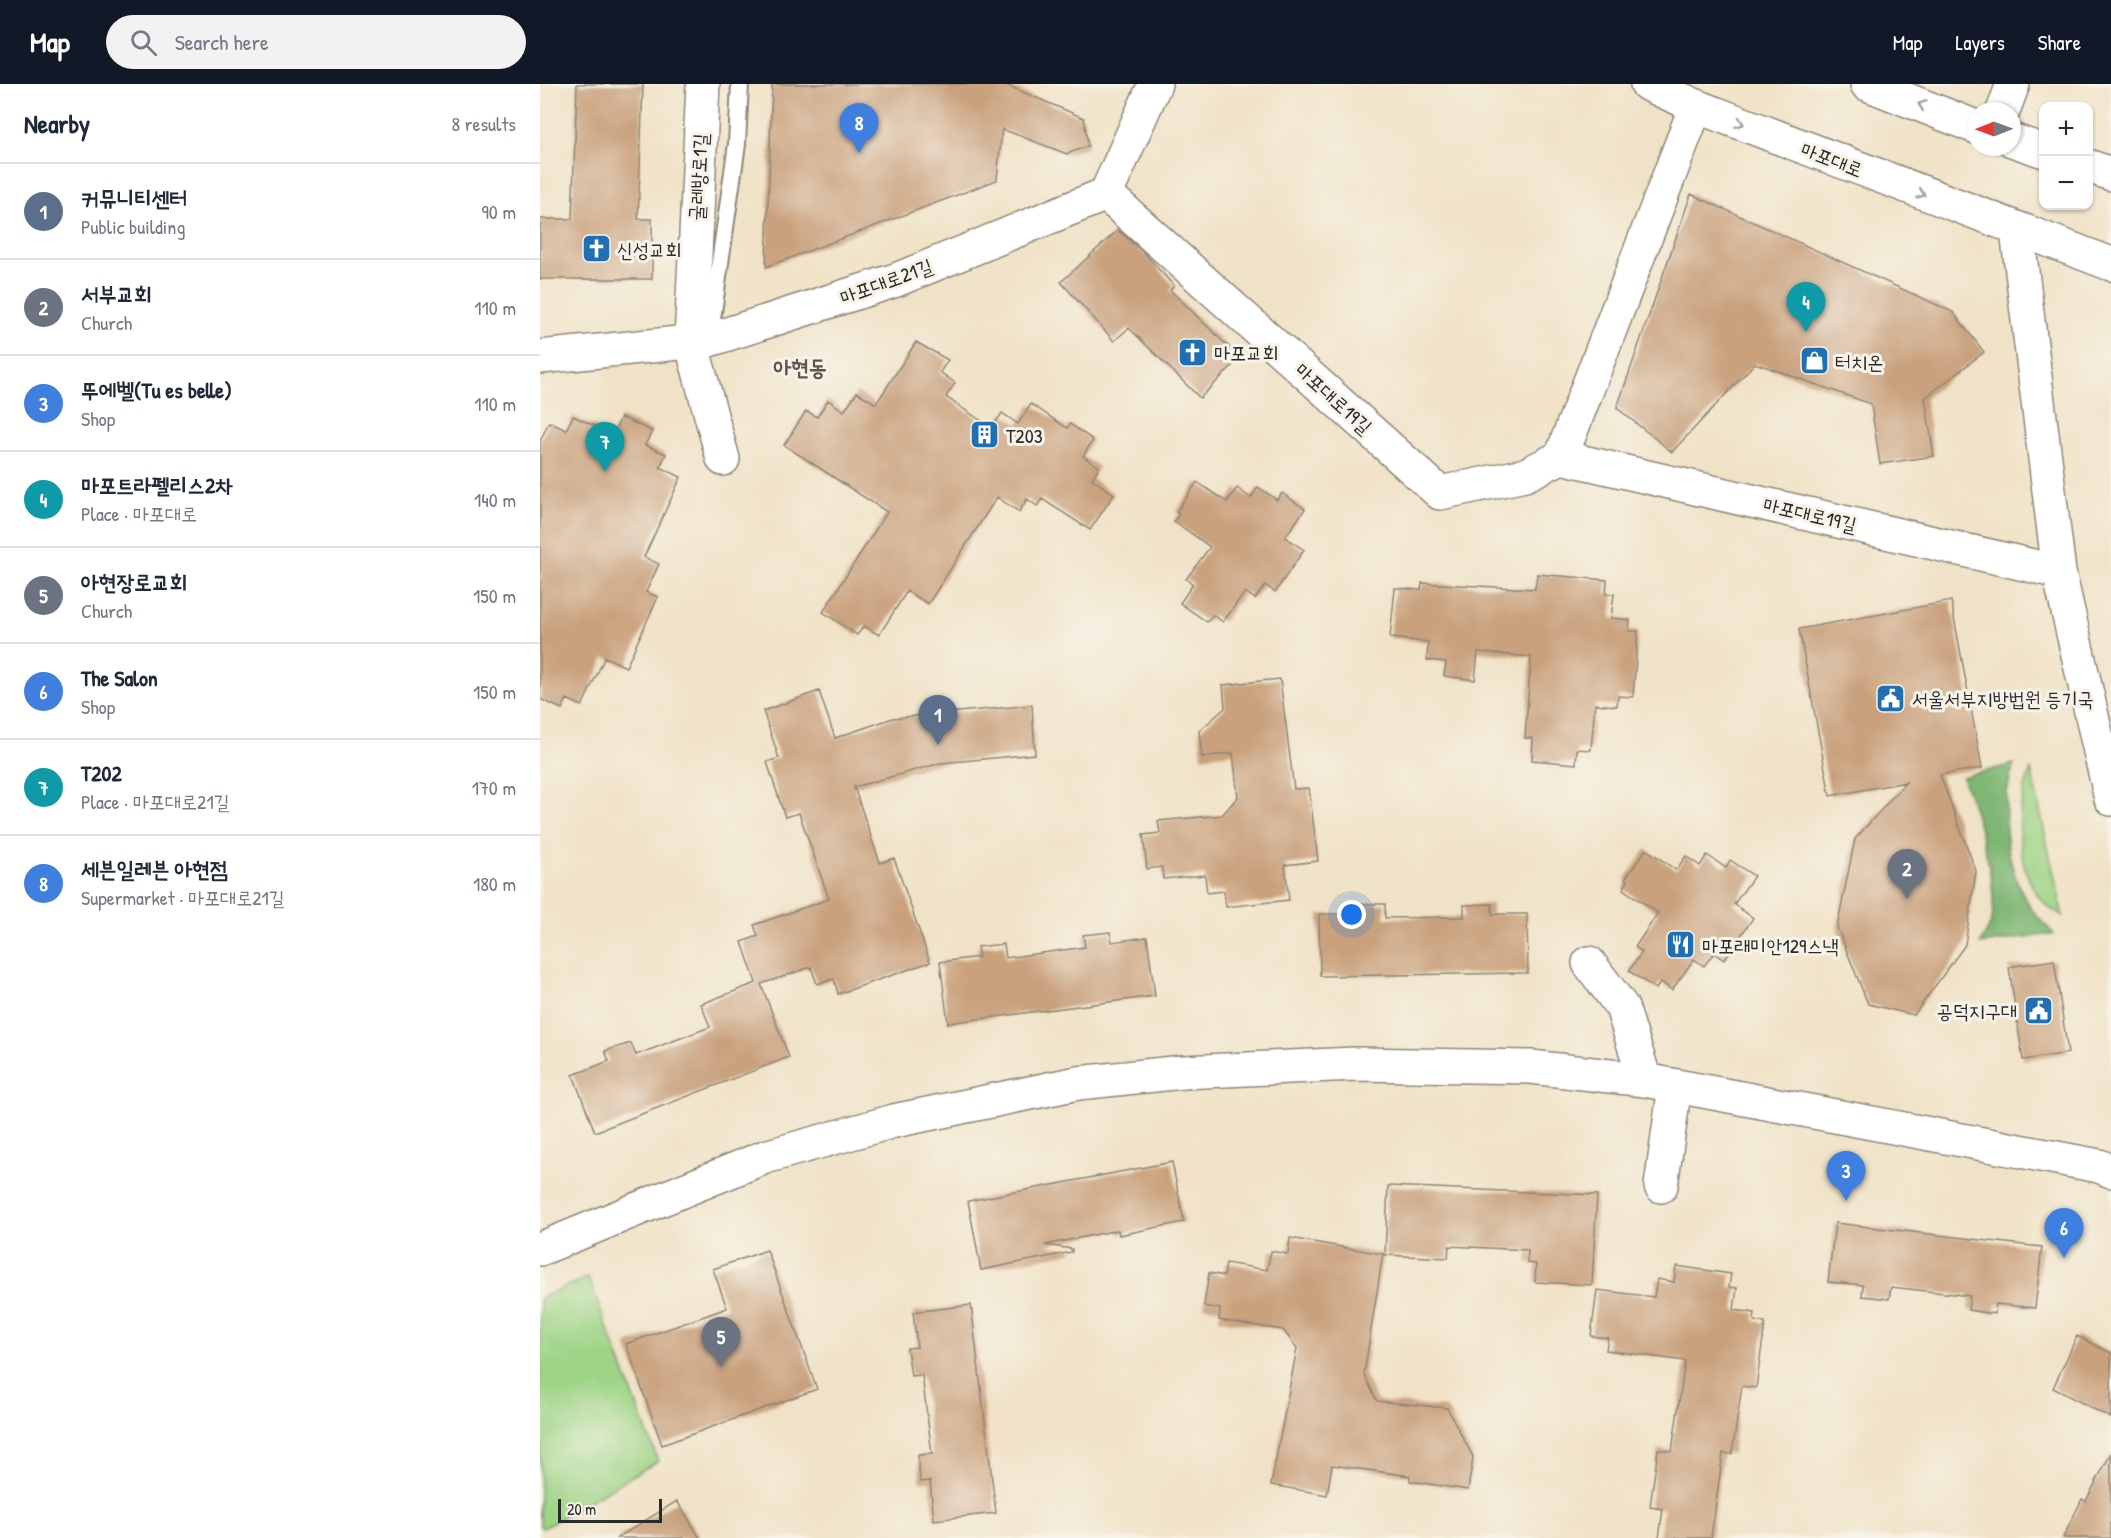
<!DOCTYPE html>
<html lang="en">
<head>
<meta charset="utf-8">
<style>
	body { margin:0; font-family:"Patrick Hand","Poor Story",sans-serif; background:#f2f2f3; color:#1f2937 }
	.controls { position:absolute; right:18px; top:18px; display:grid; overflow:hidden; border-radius:12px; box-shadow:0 2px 4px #0004 }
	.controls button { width:54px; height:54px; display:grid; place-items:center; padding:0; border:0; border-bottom:2px solid #e0e1e3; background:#fff; color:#1f2937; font:30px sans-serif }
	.compass { position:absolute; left:1427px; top:18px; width:54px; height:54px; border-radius:50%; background:#fff; box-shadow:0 2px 4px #0004; rotate:269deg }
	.scale { position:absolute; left:18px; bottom:15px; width:104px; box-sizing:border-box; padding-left:6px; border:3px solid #2b2b2b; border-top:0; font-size:16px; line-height:21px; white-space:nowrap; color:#2b2b2b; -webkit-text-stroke:4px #f7f3e8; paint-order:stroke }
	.you { position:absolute; left:812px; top:831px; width:21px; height:21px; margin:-15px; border:4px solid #fff; border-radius:50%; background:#1a73e8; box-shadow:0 0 0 9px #1a73e833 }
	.badge { display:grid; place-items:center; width:39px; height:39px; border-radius:50%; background:#111827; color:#fff; font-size:20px; font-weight:700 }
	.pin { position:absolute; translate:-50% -50px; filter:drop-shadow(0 2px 3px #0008) }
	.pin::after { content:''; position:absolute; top:32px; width:21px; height:18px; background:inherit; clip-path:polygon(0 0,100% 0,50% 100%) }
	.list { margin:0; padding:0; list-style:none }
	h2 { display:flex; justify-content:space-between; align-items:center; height:78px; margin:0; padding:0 24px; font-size:26px }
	h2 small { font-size:20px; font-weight:400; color:#747a83 }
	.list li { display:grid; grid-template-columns:39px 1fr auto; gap:18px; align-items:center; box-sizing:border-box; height:96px; padding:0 24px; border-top:2px solid #e0e1e3 }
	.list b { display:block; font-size:22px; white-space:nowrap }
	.list p { margin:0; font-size:20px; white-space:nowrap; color:#747a83 }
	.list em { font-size:20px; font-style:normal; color:#747a83 }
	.icon { flex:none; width:33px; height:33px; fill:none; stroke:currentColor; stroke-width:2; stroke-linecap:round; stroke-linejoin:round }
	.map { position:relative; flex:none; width:1571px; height:1454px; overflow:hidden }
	header { display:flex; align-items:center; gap:36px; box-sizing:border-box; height:84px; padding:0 30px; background:#111827; color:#fff }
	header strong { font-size:28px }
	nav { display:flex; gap:33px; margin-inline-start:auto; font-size:21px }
	.search { width:420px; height:54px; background:#f2f2f3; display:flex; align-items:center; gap:15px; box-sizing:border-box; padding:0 21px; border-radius:33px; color:#747a83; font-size:22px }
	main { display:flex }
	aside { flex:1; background:#fff }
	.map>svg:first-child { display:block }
	.green { fill:#9ed486; stroke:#648058; stroke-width:1.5 }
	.forest { fill:#7eb673; stroke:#54704f; stroke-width:1.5 }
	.building { fill:#c9a17d }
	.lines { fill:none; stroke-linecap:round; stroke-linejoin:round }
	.service-casing { stroke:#8e8678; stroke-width:20 }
	.minor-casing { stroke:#8e8678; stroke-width:36 }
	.primary-casing { stroke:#8e8678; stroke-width:36 }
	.service { stroke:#fff; stroke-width:16 }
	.minor { stroke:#fff; stroke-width:33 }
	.primary { stroke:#fff; stroke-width:33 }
	.oneway { stroke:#a0a0a0 }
	.labels { text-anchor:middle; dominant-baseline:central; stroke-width:6; stroke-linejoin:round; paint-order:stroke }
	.street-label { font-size:20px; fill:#2b2b2b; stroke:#f7f3e8 }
	.poi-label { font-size:20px; fill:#2b2b2b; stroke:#f7f3e8; text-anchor:start }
	.quarter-label { font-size:22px; font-weight:bold; fill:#625448; stroke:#f7f3e8 }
</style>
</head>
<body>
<header>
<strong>Map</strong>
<div class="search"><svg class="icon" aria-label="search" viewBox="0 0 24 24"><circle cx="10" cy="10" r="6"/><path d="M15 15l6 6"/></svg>Search here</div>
<nav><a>Map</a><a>Layers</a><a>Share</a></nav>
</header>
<main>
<aside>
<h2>Nearby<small>8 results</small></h2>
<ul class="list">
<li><span class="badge" style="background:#5c6f8a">1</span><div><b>커뮤니티센터</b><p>Public building</p></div><em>90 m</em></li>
<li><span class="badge" style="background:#6b7280">2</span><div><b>서부교회</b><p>Church</p></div><em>110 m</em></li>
<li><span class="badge" style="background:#3f7fe0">3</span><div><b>뚜에벨(Tu es belle)</b><p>Shop</p></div><em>110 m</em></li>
<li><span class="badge" style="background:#0f9aa8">4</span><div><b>마포트라펠리스2차</b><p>Place · 마포대로</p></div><em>140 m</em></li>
<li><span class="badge" style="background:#6b7280">5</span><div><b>아현장로교회</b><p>Church</p></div><em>150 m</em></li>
<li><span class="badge" style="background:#3f7fe0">6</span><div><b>The Salon</b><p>Shop</p></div><em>150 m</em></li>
<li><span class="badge" style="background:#0f9aa8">7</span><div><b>T202</b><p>Place · 마포대로21길</p></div><em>170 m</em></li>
<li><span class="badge" style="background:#3f7fe0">8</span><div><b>세븐일레븐 아현점</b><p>Supermarket · 마포대로21길</p></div><em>180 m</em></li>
</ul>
</aside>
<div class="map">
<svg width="1571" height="1454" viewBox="0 0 1571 1454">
	<rect width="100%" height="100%" fill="#f7f3e8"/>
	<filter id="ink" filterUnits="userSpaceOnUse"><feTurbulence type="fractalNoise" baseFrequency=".0167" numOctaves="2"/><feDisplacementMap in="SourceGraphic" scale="12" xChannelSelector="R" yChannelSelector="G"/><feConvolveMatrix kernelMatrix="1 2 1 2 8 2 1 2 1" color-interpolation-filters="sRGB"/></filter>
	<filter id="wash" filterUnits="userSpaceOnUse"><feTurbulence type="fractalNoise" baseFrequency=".008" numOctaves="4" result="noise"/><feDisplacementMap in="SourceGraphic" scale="24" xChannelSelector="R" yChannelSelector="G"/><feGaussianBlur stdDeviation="1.35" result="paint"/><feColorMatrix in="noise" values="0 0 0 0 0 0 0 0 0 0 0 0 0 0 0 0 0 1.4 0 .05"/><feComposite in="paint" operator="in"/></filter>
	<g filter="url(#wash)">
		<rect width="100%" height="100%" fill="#f0e2c6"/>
		<path class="green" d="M1491,686l32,146c-50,-22 -51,-104 -32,-146z
			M48,1193l70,184 -115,67 -3,-2v-228z"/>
		<path class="forest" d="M1474,680c-15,44 -10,101 15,141 6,11 17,20 25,29l-74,10c4,-8 10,-17 12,-25 7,-33 -17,-111 -30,-142z"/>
		<g id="blocks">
			<path class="building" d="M37,0h66l-5,135h14v60h-112v-60h32z
				M232,0h232l80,34 4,28 -21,8 -65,-25 -5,51 -231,87z
				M1151,110l262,118 31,40 -59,46 9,58 -54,8 -9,-60 -116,-41 -83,89 -55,-44z
				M578,146l29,26 27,30 -4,4 70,68 -40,40 -71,-70 -15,13 -53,-59z
				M376,258l32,18 -8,12 15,11 -9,14 46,31 10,-15 16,11 13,-20 36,24 3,-4 23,16 -10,16 16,11 -7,12 22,15 -24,36 -48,-31 -5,7 -10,-7 -8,13 -22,-15 -69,107 -21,-13 -28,44 -15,-9 -7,9 -34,-23 64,-100 -103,-67 22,-34 11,6 11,-17 16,11 13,-19 19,12z
				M33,332l40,18 8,-17 31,14 -7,14 21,9 -6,13 21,10 -37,80 15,7 -13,28 12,5 -32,70 -21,-10 -23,49 -15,-7 -5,10 -22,-10v-258l9,-19 17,8z
				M657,398l30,20 10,-14 14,10 7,-11 19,13 5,-7 23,16 -20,28 19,13 -29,42 -10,-7 -10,14 -10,-7 -22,30 -10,-7 -6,7 -27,-19 13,-19 -7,-5 24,-32 -36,-26 5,-7 -3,-2z
				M997,490l70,6 -1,14h8l-3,24 19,2 -1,11h9l-5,66 -15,-1 -1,10 -22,-2 -4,46 -14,-1 -1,15 -44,-4 1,-22h-8l6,-81 -53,-5 -3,28 -31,-4 2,-14 -19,-2 1,-18 -38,-4 5,-50 26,2 1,-7 113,6z
				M1411,517l31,167 -42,7 36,96 -11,74 -51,70 -46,-11 -31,-77 18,-88 51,-57 -76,14 -31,-167z
				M740,595l14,110 15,-1 9,73 -33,4 4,35 -63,7 -2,-16 -17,2 -2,-18 -42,4 -1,-12 -15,2 -4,-34 17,-2 -2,-12 64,-6 16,-18 -5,-44 -31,4 -3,-26 26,-23 -2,-23z
				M279,607l16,47 58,-20 139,-13 3,49 -94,9 -87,24 26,76 14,-5 36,104 -92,32 -4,-15 -17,5 -6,-17 -50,17 28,73 -194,75 -22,-57 36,-14 -4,-10 26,-8 5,12 74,-28 -9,-23 55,-21 -14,-41 16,-6 -4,-11 75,-26 -30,-86 -14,4 -18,-55 12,-4 -16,-47z
				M1106,765l30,21 10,-14 14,10 7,-11 19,13 4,-8 24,16 -20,28 19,14 -29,42 -10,-7 -10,13 -10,-7 -22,31 -11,-8 -5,7 -27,-18 13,-19 -7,-5 23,-34 -35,-24 5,-8 -3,-2z
				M818,820h27v14l79,-1v-12l28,-1v10h35l1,59 -208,3 -1,-62h39z
				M570,848l2,10 35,-5 8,59 -207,27 -8,-61 39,-5 -2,-10 27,-3 2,14 79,-11 -2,-12z
				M1514,876l14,93 -45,7 -14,-93z
				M632,1078l12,60 -65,13 -1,-5 -73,15 27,4v3l-91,18 -13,-69z
				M848,1102l209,9 -5,90 -57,-3 1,-18 -9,-1 1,-13 -79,-4 -1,12 -63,-3z
				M1295,1139l207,24 -7,61 -39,-4 -1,10 -27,-4 2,-14 -79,-9 -2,12 -27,-3 1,-11 -35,-3z
				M750,1154l93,16 -19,120 13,27 70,7 26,49 -5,33 -58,-9v-5l-78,-11 -5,30 -56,-10 26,-137 -14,-18 -64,-10 1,-11 -16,-3 5,-33 15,3 2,-13 41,7 4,-19 17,3z
				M227,1166l50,139 -155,56 -36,-101 101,-36 -14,-39z
				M1136,1182l55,8 -2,13 8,1 -3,22 21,3 -1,8 11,2 -9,65 -14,-2 -10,68 -9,-1 -12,85h-52l4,-29 -13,-2 8,-58 14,2 13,-90 -79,-11 2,-12 -17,-2 6,-46 57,7 3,-18 17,3z
				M431,1221l25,208 -62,7 -4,-39 -10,1 -2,-27 14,-1 -10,-79 -11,1 -4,-28 10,-1 -4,-35z
				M1537,1252l34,17v65l-58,-30z
				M1571,1369v85h-48l19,-39 4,2z
				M137,1417l23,37h-83z"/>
		</g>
	</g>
	<g filter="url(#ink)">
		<use href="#blocks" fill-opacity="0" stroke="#8e8678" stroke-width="1.5"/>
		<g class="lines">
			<defs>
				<path id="service" d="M169,256l28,-196 3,-60"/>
				<path id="minor" d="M163,0l-12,258 32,117
					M1463,27l10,-27
					M566,110l334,299 85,-18 36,-18 498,115
					M1477,147l42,341 52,227
					M0,273l169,-17 187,-60 210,-86 49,-110
					M1021,373l135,-351
					M1049,879l33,44 23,73
					M1121,1102l14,-100
					M0,1165l225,-92 129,-36 184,-38 105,-11 172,-8 176,3 114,13 454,86 12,5"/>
				<path id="primary" d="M1107,0l49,22 415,158
					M1327,0l109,43
					M1472,56l32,11
					M1548,82l23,8"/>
			</defs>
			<use href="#service" class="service-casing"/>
			<use href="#minor" class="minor-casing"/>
			<use href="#primary" class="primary-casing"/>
			<use href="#service" class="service"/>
			<use href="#minor" class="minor"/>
			<use href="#primary" class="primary"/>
		</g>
		<defs><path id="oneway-chevron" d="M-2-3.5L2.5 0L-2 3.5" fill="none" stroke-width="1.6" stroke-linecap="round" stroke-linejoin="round" transform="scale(1.5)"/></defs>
		<g class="oneway">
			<use href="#oneway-chevron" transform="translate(1382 21) rotate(-159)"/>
			<use href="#oneway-chevron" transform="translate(1200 39) rotate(21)"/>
			<use href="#oneway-chevron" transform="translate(1381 110) rotate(21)"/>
		</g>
	</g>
	<defs>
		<symbol id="church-square" viewBox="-11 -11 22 22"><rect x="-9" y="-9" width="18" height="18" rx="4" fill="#1f6fb2" stroke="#f7f3e8"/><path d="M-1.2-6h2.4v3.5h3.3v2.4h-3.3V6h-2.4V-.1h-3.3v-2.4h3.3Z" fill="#fff"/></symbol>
		<symbol id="shop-square" viewBox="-11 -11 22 22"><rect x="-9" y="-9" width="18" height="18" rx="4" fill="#1f6fb2" stroke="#f7f3e8"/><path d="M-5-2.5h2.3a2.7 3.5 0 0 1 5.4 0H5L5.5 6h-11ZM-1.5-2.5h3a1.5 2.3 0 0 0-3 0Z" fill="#fff"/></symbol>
		<symbol id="building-square" viewBox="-11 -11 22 22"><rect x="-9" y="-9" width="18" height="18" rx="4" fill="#1f6fb2" stroke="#f7f3e8"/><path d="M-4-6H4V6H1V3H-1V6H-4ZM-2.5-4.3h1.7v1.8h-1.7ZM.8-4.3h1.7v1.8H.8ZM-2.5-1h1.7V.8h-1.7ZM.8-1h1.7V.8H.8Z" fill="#fff"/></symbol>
		<symbol id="civic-square" viewBox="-11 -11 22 22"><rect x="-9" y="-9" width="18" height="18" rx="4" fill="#1f6fb2" stroke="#f7f3e8"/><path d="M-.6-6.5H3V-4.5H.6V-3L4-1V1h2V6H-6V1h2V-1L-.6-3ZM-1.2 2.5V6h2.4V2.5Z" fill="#fff"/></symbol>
		<symbol id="restaurant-square" viewBox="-11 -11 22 22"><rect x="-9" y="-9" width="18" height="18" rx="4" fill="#1f6fb2" stroke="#f7f3e8"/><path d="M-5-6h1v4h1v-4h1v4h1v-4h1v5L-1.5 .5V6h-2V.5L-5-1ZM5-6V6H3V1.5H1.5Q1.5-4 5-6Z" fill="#fff"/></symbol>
	</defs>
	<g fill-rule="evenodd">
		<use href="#church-square" x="40" y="148" width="33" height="33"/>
		<use href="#church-square" x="636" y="252" width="33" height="33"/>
		<use href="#shop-square" x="1258" y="260" width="33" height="33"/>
		<use href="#building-square" x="428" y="334" width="33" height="33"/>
		<use href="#civic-square" x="1334" y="598" width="33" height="33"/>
		<use href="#restaurant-square" x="1124" y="844" width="33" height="33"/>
		<use href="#civic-square" x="1482" y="910" width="33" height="33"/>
	</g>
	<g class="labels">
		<g class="street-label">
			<text transform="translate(1292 75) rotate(21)">마포대로</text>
			<text transform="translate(158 93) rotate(-87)">굴레방로1길</text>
			<text transform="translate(346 197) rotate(-20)">마포대로21길</text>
			<text transform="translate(794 314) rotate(42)">마포대로19길</text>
			<text transform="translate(1270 430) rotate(13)">마포대로19길</text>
		</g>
		<g class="poi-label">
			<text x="77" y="165">신성교회</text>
			<text x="674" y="268">마포교회</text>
			<text x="1295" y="277">터치온</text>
			<text x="466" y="351">T203</text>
			<text x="1372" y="614">서울서부지방법원 등기국</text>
			<text x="1162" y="861">마포래미안129스낵</text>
			<text x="1477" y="926" text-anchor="end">공덕지구대</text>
		</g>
		<g class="quarter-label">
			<text x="260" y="283">아현동</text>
		</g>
	</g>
</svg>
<div class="controls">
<button>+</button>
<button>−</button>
</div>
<svg class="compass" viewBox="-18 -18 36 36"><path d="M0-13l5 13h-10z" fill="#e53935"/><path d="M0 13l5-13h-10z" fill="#747a83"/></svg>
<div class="scale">20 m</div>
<div class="you"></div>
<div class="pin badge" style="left:398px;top:661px;background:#5c6f8a">1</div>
<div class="pin badge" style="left:1367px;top:815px;background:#6b7280">2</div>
<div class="pin badge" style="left:1306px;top:1117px;background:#3f7fe0">3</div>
<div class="pin badge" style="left:1266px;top:248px;background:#0f9aa8">4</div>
<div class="pin badge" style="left:181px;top:1283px;background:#6b7280">5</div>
<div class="pin badge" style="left:1524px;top:1174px;background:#3f7fe0">6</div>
<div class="pin badge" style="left:65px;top:388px;background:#0f9aa8">7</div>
<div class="pin badge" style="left:319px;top:69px;background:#3f7fe0">8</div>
</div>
</main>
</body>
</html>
